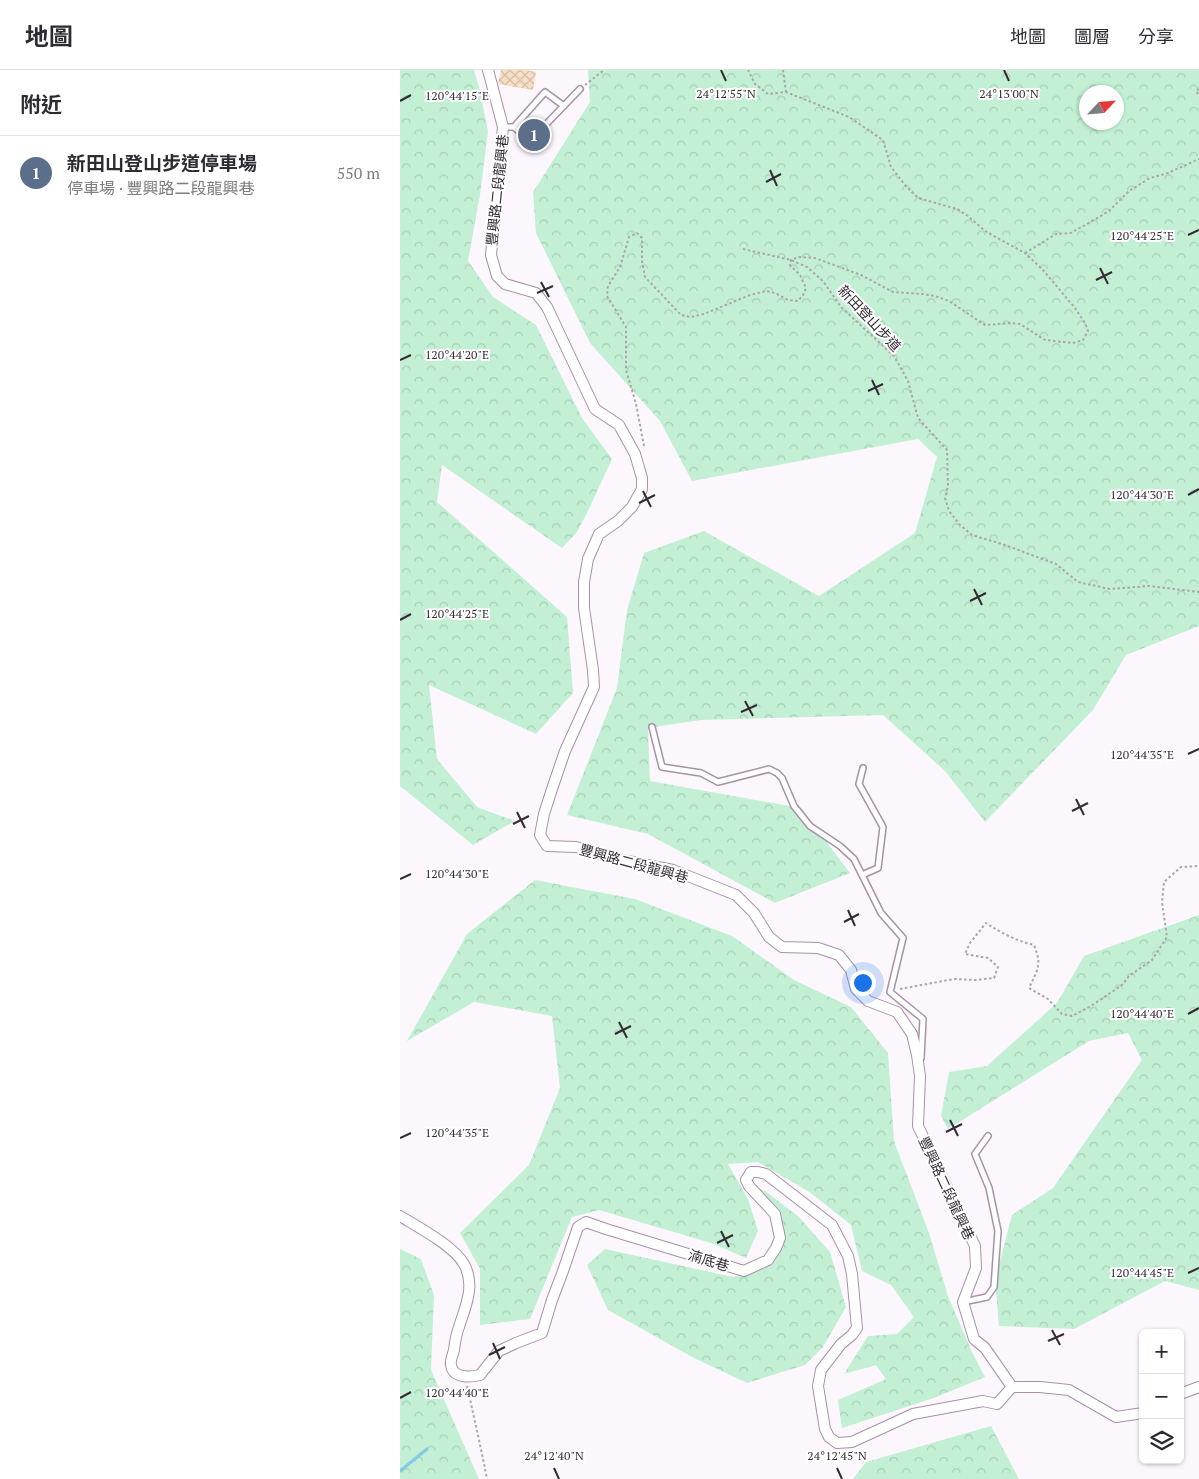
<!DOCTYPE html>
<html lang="zh-TW">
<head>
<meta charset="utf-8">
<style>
	body { margin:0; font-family:"PT Serif","Noto Sans TC",serif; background:#f7f7f7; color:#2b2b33 }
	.controls { position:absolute; right:15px; bottom:15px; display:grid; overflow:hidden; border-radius:8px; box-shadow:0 1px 4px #0004 }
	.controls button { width:45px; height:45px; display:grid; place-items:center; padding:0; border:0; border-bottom:1px solid #e1e1e2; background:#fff; color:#2b2b33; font:25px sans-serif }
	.compass { position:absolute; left:679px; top:15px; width:45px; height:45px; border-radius:50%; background:#fff; box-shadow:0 1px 4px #0004; rotate:64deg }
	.you { position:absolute; left:462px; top:912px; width:18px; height:18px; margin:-12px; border:4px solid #fff; border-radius:50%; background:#1a73e8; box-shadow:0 0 0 8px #1a73e833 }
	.badge { display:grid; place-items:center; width:32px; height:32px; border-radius:50%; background:#b45309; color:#fff; font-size:16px; font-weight:700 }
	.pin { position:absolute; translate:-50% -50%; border:2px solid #fff; box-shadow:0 1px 5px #0006 }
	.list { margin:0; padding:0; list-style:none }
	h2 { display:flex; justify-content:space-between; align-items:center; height:65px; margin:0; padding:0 20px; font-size:21px }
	h2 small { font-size:16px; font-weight:400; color:#7c7c81 }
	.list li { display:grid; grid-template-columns:32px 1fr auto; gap:15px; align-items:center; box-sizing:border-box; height:75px; padding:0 20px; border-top:1px solid #e1e1e2 }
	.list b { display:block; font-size:19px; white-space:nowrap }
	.list p { margin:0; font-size:16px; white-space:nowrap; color:#7c7c81 }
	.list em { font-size:16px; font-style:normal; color:#7c7c81 }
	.icon { flex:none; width:28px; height:28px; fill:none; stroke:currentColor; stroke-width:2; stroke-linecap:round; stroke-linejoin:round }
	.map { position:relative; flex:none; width:799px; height:1409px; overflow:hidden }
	header { display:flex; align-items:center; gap:30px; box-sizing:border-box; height:70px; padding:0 25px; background:#fff; border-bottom:1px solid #e1e1e2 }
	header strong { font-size:24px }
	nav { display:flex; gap:28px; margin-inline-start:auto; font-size:18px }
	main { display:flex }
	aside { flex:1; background:#fff }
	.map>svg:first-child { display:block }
	.forest { fill:url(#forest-crowns); fill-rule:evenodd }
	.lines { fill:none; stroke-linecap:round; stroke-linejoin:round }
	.stream { stroke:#83cbe7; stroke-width:3 }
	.building { fill:url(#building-cross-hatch) }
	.lane-casing { stroke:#a990a7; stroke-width:8 }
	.street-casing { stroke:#a990a7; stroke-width:12 }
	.path { stroke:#aba4ab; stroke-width:2; stroke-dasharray:2.5 2.5; stroke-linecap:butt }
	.lane { stroke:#fff; stroke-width:5 }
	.street { stroke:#fff; stroke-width:10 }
	.ticks { fill:none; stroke:#342a34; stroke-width:2 }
	.labels { text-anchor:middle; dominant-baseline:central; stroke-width:4; stroke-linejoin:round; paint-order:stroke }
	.street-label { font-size:14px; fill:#342a34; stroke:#fff }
	.ticks-label { font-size:12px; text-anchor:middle; fill:#342a34; stroke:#fff; stroke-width:4; stroke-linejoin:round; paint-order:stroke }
</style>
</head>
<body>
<header>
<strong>地圖</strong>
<nav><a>地圖</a><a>圖層</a><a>分享</a></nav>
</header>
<main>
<aside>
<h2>附近<small></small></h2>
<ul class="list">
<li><span class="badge" style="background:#5c6f8a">1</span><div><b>新田山登山步道停車場</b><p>停車場 · 豐興路二段龍興巷</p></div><em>550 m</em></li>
</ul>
</aside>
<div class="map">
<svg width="799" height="1409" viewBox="0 0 799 1409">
	<defs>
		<pattern id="forest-crowns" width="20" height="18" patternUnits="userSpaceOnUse" patternTransform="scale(1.25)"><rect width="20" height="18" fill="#c3f0d4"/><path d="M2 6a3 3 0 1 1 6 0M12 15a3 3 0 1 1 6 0" fill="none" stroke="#a8ceb7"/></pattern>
		<pattern id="building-cross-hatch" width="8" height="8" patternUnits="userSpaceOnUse" patternTransform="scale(1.25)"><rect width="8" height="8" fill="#f7dec4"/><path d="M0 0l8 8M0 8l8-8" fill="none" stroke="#d4bfa9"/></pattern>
	</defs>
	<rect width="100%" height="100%" fill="#fcf7fc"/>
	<path class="forest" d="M0,0h74l5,17 9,44 -8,64 -12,66 25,36 43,28 46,93 30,41 -25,54 -10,19 -15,16 -120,-83 -5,37 130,115 6,76 -37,41 -107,-49 8,74 40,48 38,14 -42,24 -73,-59z
		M188,0h611v556l-73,29 -33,55 -108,112 -40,-51 -62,-56 -182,5 -53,8 2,53 151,27 49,65 -75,30 -127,-69 -81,-19 50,-127 10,-78 17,-57 60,-22 115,65 96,-63 22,-76 -19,-18 -226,42 -32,-60 -70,-78 -54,-110 -3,-41 57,-90zM686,22h30v30h-30z
		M135,810l100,19 97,37 62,44 57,27 37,46 6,88 35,92 19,63 24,56 13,25 -51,21 -92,30 -4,-28 48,-21 -10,-14 -32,9 24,-38 29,-2 17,-17 -23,-32 -29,-14 -11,-46 -40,-32 -53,-31 -30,2 20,35 10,32 -12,27 -35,-15 -112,-33 -27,7 -42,102 -50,6v-56l-20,-36 69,-68 31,-77 -8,-72 -78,-14 -67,39 60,-107z
		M799,845v375l-34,-9 -91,48 -75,-3 -4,-46 17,-65 41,-27 89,-128 -14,-27 -39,8 -141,88 -7,-13 8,-44 38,-6 70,-63 27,-47z
		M356,1117l9,4 33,25 32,36 16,55 -23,40 -18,18 -58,18 -53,-25 -86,-48 -21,-45 18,-16 128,28 37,-14 14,-24z
		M0,1179l21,10 13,36 -3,75 48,109h-79z
		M591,1356l28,53h-166l13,-17z"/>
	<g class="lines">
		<path class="stream" d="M0,1401l27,-22"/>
	</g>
	<path class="building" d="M101,0h25l10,2 -3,18 -35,-6z"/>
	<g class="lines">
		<defs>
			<path id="lane" d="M103,57h11l16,14 50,-52
				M114,57l31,-35 19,14
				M252,657l10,40 39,6 17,9 51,-13 8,4 5,5 12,28 16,20 30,20 14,13 27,54 22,25 -13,54 33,27 -2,39
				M462,805l16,-7 5,-41 -24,-43 4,-16
				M563,1232l24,-5 7,-10 4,-56 -9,-43 -14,-34 13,-18"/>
			<path id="street" d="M88,0l15,57 -12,128 6,21 8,8 31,9 11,14 48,102 24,16 16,29 7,24v11l-10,18 -14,14 -19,13 -11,25 -4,23v26l9,62 1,17 -29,64 -13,38 -8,25 -4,21 7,11 29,1 41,12 56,11 63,25 18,18 15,24 13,10 36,1 21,7 12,15 5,19 12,12 29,11 15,22 5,21 3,21 -2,50 57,120 1,22 -13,34 11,37 11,9 27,39h28l29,3 47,27 27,-4
				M0,1146c18,11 54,30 64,48 12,22 1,43 -5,63 -3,7 -4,15 -5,23 -1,4 -4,11 -3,15 2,14 20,12 29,10l19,-24 17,-8 26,-10 10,-33 11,-29 15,-44 8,-5 20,7 138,42 24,-11 8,-12 4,-10 -5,-24 -26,-28 -3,-6 5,-8h7l8,2 66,51 16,31 4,18 5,54 -5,7 -11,9 -20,26 -3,16 7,43 4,8 8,6 15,-1 61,-28 70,-13 14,3 15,-17
				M780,1324l19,-7"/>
		</defs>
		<use href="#lane" class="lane-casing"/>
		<use href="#street" class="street-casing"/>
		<path class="path" d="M383,0l3,22
			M185,15l19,-15
			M799,19l-3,2 3,5
			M343,179l48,11 16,7 16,14 18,26 53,49 14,25 10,37 29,32 1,36 -3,12 4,13 11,14 12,10 33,10 51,19 22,18 32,7 39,-3 50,6
			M625,183l31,-19 15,-1 28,-16 10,-6 20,-20 21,-13 18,-5 31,-14
			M244,376l-8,-42 -10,-34v-43l-19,-31 1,-10 12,-19 9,-30 8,-4 5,5v23l3,16 36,38 10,2 13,-3 46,-19 16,-4 9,2 13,7 10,1 5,-6 3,-7 -6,-13 -10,-10 1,-5 8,-3 16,1 46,17 32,17 30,2 12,2 14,5 36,24 26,-2 9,1 25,16 28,3 10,-3 5,-9 -3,-8 -10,-15 -32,-38 -18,-17 -24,-13 -16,-9 -17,-15 -11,-7 -39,-11 -13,-13 -14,-18 -8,-27 -34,-23 -63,-25 -18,2 -13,-10 -7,-14
			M500,919l54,-10 22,1 18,-2 4,-11 -10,-9 -23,-4 5,-11 16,-20c15,10 31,18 48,22 8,20 4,24 -5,43l19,11 14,15 10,2 19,-10 31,-21 7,-9 23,-16 15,-23 -5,-35 2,-20 17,-15 18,-1
			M67,1316c7,31 14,62 20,93"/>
		<use href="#lane" class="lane"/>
		<use href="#street" class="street"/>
	</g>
	<path class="ticks" d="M321,0l5,11M604,0l5,11M0,31l11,-6M370,100l7,16M366,112l15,-8M788,165l11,-5M700,198l8,16M696,210l16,-8M141,212l8,15M137,223l16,-7M0,290l11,-5M472,310l7,15M468,321l15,-7M243,421l8,16M788,425l11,-6M239,433l16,-8M574,519l8,16M570,531l16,-8M0,550l11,-6M345,631l8,15M341,642l16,-7M788,684l11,-5M676,729l8,16M672,741l16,-8M117,742l8,16M113,754l16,-8M0,809l11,-5M448,840l7,16M444,852l15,-8M788,944l11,-6M219,952l8,16M215,964l16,-8M550,1050l8,16M546,1062l16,-8M0,1068l11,-5M321,1161l8,16M317,1173l16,-8M788,1203l11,-5M652,1260l8,15M648,1271l16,-7M93,1273l7,16M89,1285l16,-8M0,1328l11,-6M154,1398l5,11M437,1398l5,11"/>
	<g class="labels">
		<g class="street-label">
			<text transform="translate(97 120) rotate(-84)">豐興路二段龍興巷</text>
			<text transform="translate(470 248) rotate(47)">新田登山步道</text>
			<text transform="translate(234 793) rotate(15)">豐興路二段龍興巷</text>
			<text transform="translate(547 1118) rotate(65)">豐興路二段龍興巷</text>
			<text transform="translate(309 1190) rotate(17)">湳底巷</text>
		</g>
	</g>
	<g class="ticks-label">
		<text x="326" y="28">24°12'55"N</text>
		<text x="609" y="28">24°13'00"N</text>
		<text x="57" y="30">120°44'15"E</text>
		<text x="742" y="170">120°44'25"E</text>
		<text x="57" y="289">120°44'20"E</text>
		<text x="742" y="429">120°44'30"E</text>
		<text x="57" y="548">120°44'25"E</text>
		<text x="742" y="689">120°44'35"E</text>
		<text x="57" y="808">120°44'30"E</text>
		<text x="742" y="948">120°44'40"E</text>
		<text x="57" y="1067">120°44'35"E</text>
		<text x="742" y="1207">120°44'45"E</text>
		<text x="57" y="1327">120°44'40"E</text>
		<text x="154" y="1390">24°12'40"N</text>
		<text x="437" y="1390">24°12'45"N</text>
	</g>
</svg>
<div class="controls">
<button>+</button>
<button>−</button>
<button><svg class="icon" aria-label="layers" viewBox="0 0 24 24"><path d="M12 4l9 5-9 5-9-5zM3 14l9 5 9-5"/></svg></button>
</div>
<svg class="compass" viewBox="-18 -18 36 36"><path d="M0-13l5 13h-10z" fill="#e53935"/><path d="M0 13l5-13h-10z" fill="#7c7c81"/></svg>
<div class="you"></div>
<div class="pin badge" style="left:134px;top:65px;background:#5c6f8a">1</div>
</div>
</main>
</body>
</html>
